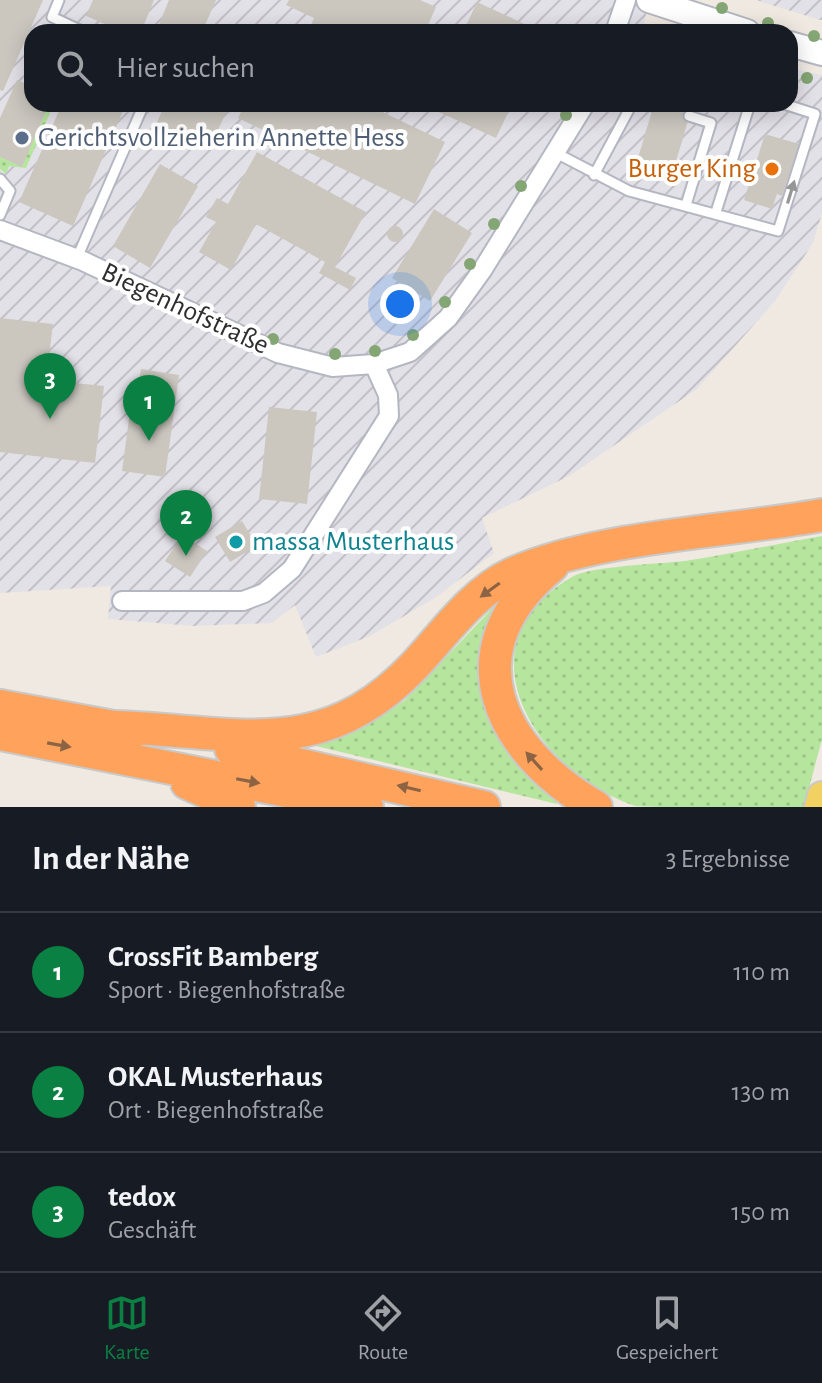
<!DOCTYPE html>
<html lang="de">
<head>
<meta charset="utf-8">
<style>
	body { margin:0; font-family:"Alegreya Sans",sans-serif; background:#20242c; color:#f1f3f6 }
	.you { position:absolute; left:400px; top:304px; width:28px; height:28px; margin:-20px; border:6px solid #fff; border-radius:50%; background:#1a73e8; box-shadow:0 0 0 12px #1a73e833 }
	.badge { display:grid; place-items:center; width:52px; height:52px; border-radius:50%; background:#0b8043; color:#fff; font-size:26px; font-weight:700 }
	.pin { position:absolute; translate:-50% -66px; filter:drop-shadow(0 2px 4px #0008) }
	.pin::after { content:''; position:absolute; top:42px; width:28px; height:24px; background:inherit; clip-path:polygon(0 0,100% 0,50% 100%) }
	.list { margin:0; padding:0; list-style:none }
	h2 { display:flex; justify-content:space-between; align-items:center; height:104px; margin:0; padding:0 32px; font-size:34px }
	h2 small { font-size:26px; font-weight:400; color:#9ea1a6 }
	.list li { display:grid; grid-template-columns:52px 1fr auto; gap:24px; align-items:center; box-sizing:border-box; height:120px; padding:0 32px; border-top:2px solid #363941 }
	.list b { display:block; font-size:30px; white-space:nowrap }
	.list p { margin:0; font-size:26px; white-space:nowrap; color:#9ea1a6 }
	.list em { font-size:26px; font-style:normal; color:#9ea1a6 }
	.icon { flex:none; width:44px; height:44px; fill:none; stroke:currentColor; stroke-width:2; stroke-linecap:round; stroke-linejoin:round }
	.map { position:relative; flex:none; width:822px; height:807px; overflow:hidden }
	.search { position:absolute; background:#171b24; box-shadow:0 4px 20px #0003; left:24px; right:24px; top:24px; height:88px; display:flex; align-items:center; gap:20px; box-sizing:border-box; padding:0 28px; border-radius:24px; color:#9ea1a6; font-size:30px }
	.sheet { height:464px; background:#171b24 }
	nav { display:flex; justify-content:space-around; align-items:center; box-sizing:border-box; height:112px; border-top:2px solid #363941; background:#171b24; font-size:22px; color:#9ea1a6 }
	nav a { display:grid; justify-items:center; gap:4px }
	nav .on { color:#0b8043 }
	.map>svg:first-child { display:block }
	.industrial { fill:url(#industrial-furrows) }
	.grass { fill:url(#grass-dots) }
	.building { fill:#cbc7bf }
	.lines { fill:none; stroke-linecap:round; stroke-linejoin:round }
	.lane-casing { stroke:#b4b7c1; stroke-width:13 }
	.street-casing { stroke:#b4b7c1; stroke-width:22 }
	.secondary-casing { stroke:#b4b7c1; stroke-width:28 }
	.primary-casing { stroke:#c9c9c9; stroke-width:32 }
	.highway-casing { stroke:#c9c9c9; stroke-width:36 }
	.lane { stroke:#fff; stroke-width:9 }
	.street { stroke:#fff; stroke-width:18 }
	.secondary { stroke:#fff; stroke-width:24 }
	.primary { stroke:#f2d163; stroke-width:28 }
	.highway { stroke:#ffa35c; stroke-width:32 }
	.tree { fill:#84a574 }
	.oneway { fill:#969696 }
	.oneway2 { fill:#8c6343 }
	.service-dot { fill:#5c6f8a; stroke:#fff; stroke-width:3 }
	.food-dot { fill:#e8710a; stroke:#fff; stroke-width:3 }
	.culture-dot { fill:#0f9aa8; stroke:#fff; stroke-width:3 }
	.labels { text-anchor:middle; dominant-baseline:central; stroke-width:8; stroke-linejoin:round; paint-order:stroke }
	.service-label { font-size:28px; fill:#4e5e75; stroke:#fff; text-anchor:start }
	.food-label { font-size:28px; fill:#c56008; stroke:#fff; text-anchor:end }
	.street-label { font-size:28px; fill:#2e2e2e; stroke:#fff }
	.culture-label { font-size:28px; fill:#0d838f; stroke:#fff; text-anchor:start }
</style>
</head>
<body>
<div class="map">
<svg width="822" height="807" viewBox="0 0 822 807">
	<defs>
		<pattern id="industrial-furrows" width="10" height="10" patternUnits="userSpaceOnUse" patternTransform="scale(2)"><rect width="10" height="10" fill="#e3e1e8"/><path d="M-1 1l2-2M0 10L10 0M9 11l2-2" fill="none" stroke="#c3c1c7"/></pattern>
		<pattern id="grass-dots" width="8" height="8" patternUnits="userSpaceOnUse" patternTransform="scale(2)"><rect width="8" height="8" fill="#b6e59e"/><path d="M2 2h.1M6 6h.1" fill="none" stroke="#9dc588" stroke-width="1.8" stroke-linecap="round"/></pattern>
	</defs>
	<rect width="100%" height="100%" fill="#efe9e1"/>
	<path class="industrial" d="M0,0h649l-5,25 24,7h-636v72h758v-36l32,7v138l-9,30 -38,58 -78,88 -128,87 -87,42 12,35 -59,45 -65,38 -54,21 -21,-52 -23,18 -79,3 -85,-7 3,-33 -111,7z
		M756,0h66v20h-2z"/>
	<path class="grass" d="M49,104h5l-28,64 -17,-2 -3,8 -6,-5v-12l21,9z
		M822,536v203l-18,68c-40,0 -81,0 -121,0 -15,0 -35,0 -48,-1 -100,-34 -180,-161 -63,-229 18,-11 87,-13 113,-16 46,-7 91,-17 137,-25z
		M506,594c-7,29 -21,61 -24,91 -4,46 43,84 73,111l2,8 -241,-58 48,-19 40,-26z"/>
	<path class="building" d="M0,0h43l-40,91 -3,-1z
		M93,0h61l-13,32h-18l-37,-16z
		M169,0h47l-14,32h-46z
		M289,0h131l16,7 -11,25h-117l6,-14 -28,-13z
		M477,2l65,30h-79z
		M17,80l15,6v18h17l-27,63 -22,-10v-39z
		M62,104h64l-53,122 -54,-24z
		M165,104h54l9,4 -19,42 -24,-11 -4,8 -29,-13z
		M245,104h121l79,38 -30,62 -177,-86z
		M429,104h83l-16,34 -68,-31z
		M654,104h39l-22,74 -36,-10z
		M765,134l34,10 -17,52 -5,-2 -5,15 -28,-9z
		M257,152l109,60 -31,55 21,11 -6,12 -31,-17 6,-11 -69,-38 -25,46 -32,-18 17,-30 -10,-5 11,-19 11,6z
		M160,164l38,22 -48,82 -37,-22z
		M434,209l38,24 -42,68 -38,-23z
		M387 234a8 8 0 1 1 16 0a8 8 0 1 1-16 0Z
		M0,318l53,6 -7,56 58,6 -9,77 -95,-11z
		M141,369l38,6 -14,102 -43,-6 9,-67h5z
		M269,407l48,5 -10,92 -48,-5z
		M242,521l15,25 -27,16 -15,-25z
		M182,535l25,16 -17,26 -25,-16z"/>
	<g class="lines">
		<defs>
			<path id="lane" d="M59,0l-7,17 32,15
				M647,104l6,2
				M556,153l73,38 149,40 37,-117 -31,-10
				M594,175l38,-71
				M0,179l10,12 -10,24
				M686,205l25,-82 -22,-7
				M716,212l34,-108
				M77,258l67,-154"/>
			<path id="street" d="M615,32l11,-32
				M0,230l83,31 195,92 55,14 41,-3 36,-12 38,-34 35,-49 102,-165
				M122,601h121l21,-8 28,-24 97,-153 -1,-21 -14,-31"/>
			<path id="secondary" d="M649,0l98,32
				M790,44l32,9"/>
			<path id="primary" d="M819,807l3,-11"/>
			<path id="highway" d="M552,566c-102,84 -55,184 44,241
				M0,706l135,25
				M115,727c120,4 207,37 300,-62 29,-31 57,-72 97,-91 84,-38 217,-42 310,-59
				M0,734l367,73
				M231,749l253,58
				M187,783l52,24"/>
		</defs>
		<use href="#lane" class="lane-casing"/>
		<use href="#street" class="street-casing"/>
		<use href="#secondary" class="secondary-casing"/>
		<use href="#primary" class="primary-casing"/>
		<use href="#highway" class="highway-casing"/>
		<use href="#lane" class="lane"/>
		<use href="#street" class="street"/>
		<use href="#secondary" class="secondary"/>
		<use href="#primary" class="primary"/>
		<use href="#highway" class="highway"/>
	</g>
	<g class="tree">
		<circle cx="722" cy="8" r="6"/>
		<circle cx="768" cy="23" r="6"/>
		<circle cx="814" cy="36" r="6"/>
		<circle cx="807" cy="78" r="6"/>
		<circle cx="566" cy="115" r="6"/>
		<circle cx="521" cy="186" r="6"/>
		<circle cx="494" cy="224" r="6"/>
		<circle cx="470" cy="264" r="6"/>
		<circle cx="445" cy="302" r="6"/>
		<circle cx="413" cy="335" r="6"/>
		<circle cx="273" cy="339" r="6"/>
		<circle cx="375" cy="351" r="6"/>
		<circle cx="335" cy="354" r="6"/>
	</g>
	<defs><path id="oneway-solid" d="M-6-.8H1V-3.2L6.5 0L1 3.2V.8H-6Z" transform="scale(2)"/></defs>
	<use class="oneway" href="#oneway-solid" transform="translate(791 192) rotate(-73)"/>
	<g class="oneway2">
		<use href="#oneway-solid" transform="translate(490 590) rotate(144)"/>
		<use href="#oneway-solid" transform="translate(59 745) rotate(10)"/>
		<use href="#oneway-solid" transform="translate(534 761) rotate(-132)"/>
		<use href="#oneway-solid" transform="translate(248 781) rotate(11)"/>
		<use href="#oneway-solid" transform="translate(409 788) rotate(-167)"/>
	</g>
	<circle class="service-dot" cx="22" cy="138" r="8"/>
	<circle class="food-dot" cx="772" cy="169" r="8"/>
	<circle class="culture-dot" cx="236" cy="542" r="8"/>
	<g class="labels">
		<g class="service-label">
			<text x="38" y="138">Gerichtsvollzieherin Annette Hess</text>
		</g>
		<g class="food-label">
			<text x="756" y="169">Burger King</text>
		</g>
		<g class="street-label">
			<text transform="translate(185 309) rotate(25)">Biegenhofstraße</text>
		</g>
		<g class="culture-label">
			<text x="252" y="542">massa Musterhaus</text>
		</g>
	</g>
</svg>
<div class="you"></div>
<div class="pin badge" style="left:149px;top:441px">1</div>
<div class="pin badge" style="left:186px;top:556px">2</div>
<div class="pin badge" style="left:50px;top:419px">3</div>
<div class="search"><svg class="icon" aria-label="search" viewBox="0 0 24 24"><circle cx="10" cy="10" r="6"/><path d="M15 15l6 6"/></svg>Hier suchen</div>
</div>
<section class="sheet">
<h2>In der Nähe<small>3 Ergebnisse</small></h2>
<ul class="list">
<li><span class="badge">1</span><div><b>CrossFit Bamberg</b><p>Sport · Biegenhofstraße</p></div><em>110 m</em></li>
<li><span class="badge">2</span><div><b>OKAL Musterhaus</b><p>Ort · Biegenhofstraße</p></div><em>130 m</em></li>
<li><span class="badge">3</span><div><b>tedox</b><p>Geschäft</p></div><em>150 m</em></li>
</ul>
</section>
<nav>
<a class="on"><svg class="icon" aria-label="map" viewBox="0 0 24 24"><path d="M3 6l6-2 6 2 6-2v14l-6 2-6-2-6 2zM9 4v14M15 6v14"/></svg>Karte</a>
<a><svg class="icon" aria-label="directions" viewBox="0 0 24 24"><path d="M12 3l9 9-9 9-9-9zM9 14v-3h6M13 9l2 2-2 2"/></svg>Route</a>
<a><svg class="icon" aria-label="saved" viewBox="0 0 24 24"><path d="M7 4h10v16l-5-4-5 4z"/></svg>Gespeichert</a>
</nav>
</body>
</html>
